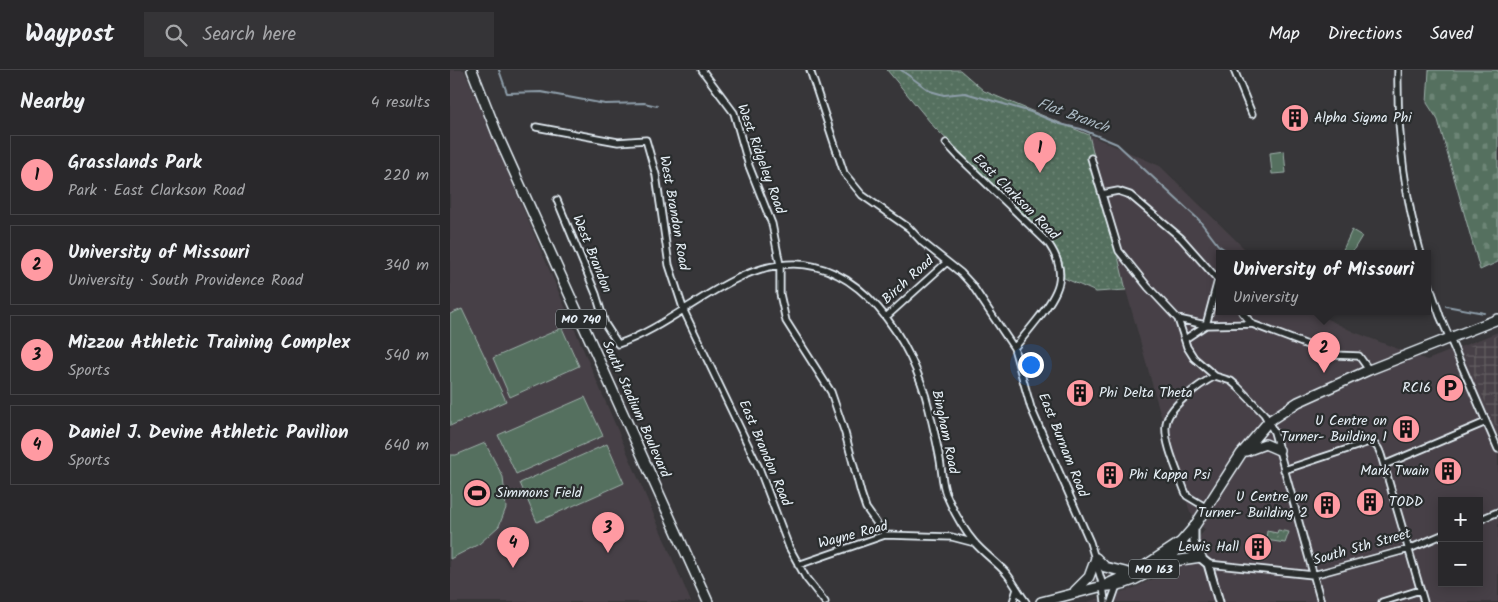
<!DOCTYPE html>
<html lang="en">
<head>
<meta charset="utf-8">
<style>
	body { margin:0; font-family:Kalam,sans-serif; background:#353437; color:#f1f3f6 }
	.controls { position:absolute; right:15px; bottom:15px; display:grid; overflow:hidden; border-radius:0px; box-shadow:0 2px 12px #0003 }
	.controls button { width:45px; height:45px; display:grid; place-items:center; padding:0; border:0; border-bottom:1px solid #454447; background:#29282b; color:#f1f3f6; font:25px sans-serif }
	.you { position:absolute; left:580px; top:294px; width:18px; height:18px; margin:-12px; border:4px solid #fff; border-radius:50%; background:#1a73e8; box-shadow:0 0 0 8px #1a73e833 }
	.badge { display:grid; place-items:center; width:32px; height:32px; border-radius:50%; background:#ff9aa2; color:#111; font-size:16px; font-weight:700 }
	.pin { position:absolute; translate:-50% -41px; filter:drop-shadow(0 1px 2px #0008) }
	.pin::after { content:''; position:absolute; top:26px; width:18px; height:15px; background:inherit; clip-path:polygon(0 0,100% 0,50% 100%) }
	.popup { position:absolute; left:766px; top:180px; width:215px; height:65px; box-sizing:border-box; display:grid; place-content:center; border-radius:0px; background:#29282b; filter:drop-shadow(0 1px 4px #0005); font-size:16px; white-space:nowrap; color:#a5a6a9 }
	.popup b { font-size:19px; color:#f1f3f6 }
	.popup::after { content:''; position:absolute; left:50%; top:100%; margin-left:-10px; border:10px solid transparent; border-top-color:#29282b }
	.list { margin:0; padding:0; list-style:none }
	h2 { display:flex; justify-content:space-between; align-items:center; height:65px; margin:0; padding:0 20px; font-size:21px }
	h2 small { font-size:16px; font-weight:400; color:#a5a6a9 }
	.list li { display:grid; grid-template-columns:32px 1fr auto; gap:15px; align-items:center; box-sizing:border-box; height:80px; margin:0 10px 10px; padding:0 10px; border:1px solid #454447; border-radius:0px }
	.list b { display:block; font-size:19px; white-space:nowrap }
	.list p { margin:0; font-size:16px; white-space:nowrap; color:#a5a6a9 }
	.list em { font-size:16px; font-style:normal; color:#a5a6a9 }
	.icon { flex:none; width:28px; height:28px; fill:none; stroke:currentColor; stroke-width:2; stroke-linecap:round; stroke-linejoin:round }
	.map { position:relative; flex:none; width:1048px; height:532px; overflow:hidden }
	header { display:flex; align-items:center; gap:30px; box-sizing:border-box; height:70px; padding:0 25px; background:#29282b; border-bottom:1px solid #454447 }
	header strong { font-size:24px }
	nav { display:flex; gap:28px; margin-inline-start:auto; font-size:18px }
	.search { width:350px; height:45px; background:#353437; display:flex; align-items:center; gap:12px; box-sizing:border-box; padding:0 18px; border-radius:0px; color:#a5a6a9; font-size:19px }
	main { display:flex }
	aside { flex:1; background:#29282b }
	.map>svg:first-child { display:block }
	.built { fill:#474146; fill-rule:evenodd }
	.industrial { fill:url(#industrial-grid) }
	.grass { fill:url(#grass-dots); stroke:#9eb0ab }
	.cemetery { fill:url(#cemetery-stones); stroke:#9eb0ab }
	.garden { fill:#55705e; stroke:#9eb0ab }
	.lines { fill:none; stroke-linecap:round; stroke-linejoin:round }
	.stream { stroke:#8e9eaa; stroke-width:2 }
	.minor-casing { stroke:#e8f1f8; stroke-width:9 }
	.tertiary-casing { stroke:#e8f1f8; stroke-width:11 }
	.primary-casing { stroke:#e8f1f8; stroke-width:12 }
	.minor { stroke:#2a2d2e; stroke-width:5.5 }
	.tertiary { stroke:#2a2d2e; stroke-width:7 }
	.primary { stroke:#2a2d2e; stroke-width:9 }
	.labels { text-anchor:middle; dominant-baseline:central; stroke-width:4.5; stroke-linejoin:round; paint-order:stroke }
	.shield { fill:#2a2d2e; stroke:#afb6bb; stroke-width:1 }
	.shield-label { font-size:12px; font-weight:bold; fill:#e8f1f8 }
	.poi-label { font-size:14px; fill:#e8f1f8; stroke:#2a2d2e; text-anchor:start }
	.street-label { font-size:14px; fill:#e8f1f8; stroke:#2a2d2e }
	.water-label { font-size:15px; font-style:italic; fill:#acbac4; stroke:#2a2d2e }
</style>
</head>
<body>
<header>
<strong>Waypost</strong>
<div class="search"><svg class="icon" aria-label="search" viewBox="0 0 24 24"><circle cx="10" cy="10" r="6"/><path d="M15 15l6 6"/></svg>Search here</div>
<nav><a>Map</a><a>Directions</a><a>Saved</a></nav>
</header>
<main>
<aside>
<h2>Nearby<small>4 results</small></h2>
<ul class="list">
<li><span class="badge">1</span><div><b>Grasslands Park</b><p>Park · East Clarkson Road</p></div><em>220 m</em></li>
<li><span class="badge">2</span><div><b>University of Missouri</b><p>University · South Providence Road</p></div><em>340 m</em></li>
<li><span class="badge">3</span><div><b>Mizzou Athletic Training Complex</b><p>Sports</p></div><em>540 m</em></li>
<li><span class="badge">4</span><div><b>Daniel J. Devine Athletic Pavilion</b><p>Sports</p></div><em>640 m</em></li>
</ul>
</aside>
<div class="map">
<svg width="1048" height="532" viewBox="0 0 1048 532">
	<defs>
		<pattern id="industrial-grid" width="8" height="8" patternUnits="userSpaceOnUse" patternTransform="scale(1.25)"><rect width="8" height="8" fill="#474146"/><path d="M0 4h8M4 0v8" fill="none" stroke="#625d61"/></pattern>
		<pattern id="grass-dots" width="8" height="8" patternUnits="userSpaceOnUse" patternTransform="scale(1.25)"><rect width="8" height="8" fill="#55705e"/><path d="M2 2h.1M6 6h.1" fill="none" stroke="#6d8576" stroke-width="1.8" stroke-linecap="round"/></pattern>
		<pattern id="cemetery-stones" width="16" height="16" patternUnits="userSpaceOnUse" patternTransform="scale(1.25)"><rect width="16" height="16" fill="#55705e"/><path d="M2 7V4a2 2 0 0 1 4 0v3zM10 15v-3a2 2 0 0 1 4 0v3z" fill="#6d8576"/></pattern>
	</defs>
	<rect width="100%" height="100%" fill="#373639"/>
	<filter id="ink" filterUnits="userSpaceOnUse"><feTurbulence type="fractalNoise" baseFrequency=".02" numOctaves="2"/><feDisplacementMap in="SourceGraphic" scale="10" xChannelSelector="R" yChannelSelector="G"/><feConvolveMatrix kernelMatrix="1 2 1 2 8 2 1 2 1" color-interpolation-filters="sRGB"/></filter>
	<g filter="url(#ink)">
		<path class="built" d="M0,0h14l227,532h-241z
			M639,65l71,31 89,87 -29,1v58h93l41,20 73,28 71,-28v270h-411l47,-14 25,-12 15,-10 31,-36 -15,-18 -29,-96 -35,-126zM992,431h37v82h-37z"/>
		<path class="industrial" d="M1048,265v96l-33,-76 4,-9z"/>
		<path class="grass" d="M437,0h73l24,21 105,44 37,155 -30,2 -32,-14c0,-16 -5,-26 -14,-39l-115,-111z
			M828,460l11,2 -4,11 -19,-3 1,-9 10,2z"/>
		<path class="cemetery" d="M979,0h69v192l-18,8 -42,-150 -11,-17z"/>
		<path class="garden" d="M834,81l2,22 -14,1 -2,-21z
			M902,160l10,6 -11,18h-10z
			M12,239l44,92 -56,25v-112z
			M112,258l17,38 -69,31 -17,-39z
			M135,327l18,39 -87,38 -18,-39z
			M35,373l18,34 3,31 -7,18 -20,18 -29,15v-104h6z
			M157,374l17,39 -87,39 -17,-39z"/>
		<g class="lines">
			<path class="stream" d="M49,0l8,23 34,-1 64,12 39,-1 13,3
				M451,0l29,21 14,4 21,-2 25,7 41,12 29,12 21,5 36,15 82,76 19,25 13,9
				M996,236l38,7"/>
			<defs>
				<path id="minor" d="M252,0l32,43 15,53 23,58 8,41v29l6,27 45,71 14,41 16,60 5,15 19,27
					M360,0l34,103 18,22 47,33 13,14 39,31 11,12 42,63 17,60 59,134 13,44 2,16
					M784,0l18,44
					M948,0c-1,63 6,124 23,184
					M86,57l82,15 28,-2 10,35 13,90 15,46 75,157 30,79 17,31 19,24
					M496,73l12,13 90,87c22,31 10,51 -11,77 -8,10 -15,19 -23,28
					M641,88l28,93 29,36 30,32 28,6 46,-1 82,31 25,1 10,14
					M652,124l16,-3 12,4 51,43 39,44
					M107,130l39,94 9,30 13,20c55,-18 105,-72 162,-79 79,-11 133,77 149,144 4,17 8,34 11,51 2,11 2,24 6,34 7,16 17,35 28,48 10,12 23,20 33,32 7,9 12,19 19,28
					M978,211l12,35 58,133
					M792,242l10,12
					M436,247l61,-55
					M728,249l9,28 7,11 21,18 16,5 7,6 26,27 10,18 47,170
					M735,269l21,-14 12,-45
					M934,395l102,-43
					M834,400l85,-28c11,2 12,14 15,23l40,137
					M757,438l-20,-12 -3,-7c-6,-17 -20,-46 -18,-64 1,-18 34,-41 49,-49
					M1029,450l19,-8
					M758,494l105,11 96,-26 33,-14
					M348,495l87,-30 67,2 23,6
					M563,532l4,-13
					M661,532l6,-17
					M932,532l38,-12"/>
				<path id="tertiary" d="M744,457v15l5,13
					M731,472l27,22 11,38"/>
				<path id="primary" d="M22,0l26,66 210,466
					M796,381l19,-7 14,6
					M646,488l9,9 24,6
					M715,497l9,-6 27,-4
					M653,516c29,2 57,-20 78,-39v-5
					M625,521l14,-14 7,-19
					M591,532l62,-16 37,-17 41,-27 13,-15 47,-73 28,-33 29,-19 71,-32 129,-51"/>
			</defs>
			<use href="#minor" class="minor-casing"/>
			<use href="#tertiary" class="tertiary-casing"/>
			<use href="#primary" class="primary-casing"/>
			<use href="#minor" class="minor"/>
			<use href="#tertiary" class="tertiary"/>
			<use href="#primary" class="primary"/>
		</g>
	</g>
	<defs>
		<symbol id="building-disc" viewBox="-11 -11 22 22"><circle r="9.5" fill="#ff9aa2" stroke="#2a2d2e"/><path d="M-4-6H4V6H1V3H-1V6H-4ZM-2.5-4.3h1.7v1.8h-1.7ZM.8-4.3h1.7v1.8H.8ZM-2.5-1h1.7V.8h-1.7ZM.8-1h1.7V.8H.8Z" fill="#111"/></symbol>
		<symbol id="parking-disc" viewBox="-11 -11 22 22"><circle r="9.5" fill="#ff9aa2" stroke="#2a2d2e"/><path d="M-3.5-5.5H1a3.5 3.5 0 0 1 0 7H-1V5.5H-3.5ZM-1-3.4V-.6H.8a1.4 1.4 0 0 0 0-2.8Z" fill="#111"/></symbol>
		<symbol id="stadium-disc" viewBox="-11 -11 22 22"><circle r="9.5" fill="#ff9aa2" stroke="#2a2d2e"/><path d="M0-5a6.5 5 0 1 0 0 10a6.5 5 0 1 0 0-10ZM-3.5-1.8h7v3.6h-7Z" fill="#111"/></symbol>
	</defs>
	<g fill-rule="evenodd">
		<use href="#building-disc" x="829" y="32" width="32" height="32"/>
		<use href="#parking-disc" x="984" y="302" width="32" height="32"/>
		<use href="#building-disc" x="614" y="307" width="32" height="32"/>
		<use href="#building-disc" x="940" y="343" width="32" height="32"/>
		<use href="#building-disc" x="982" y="385" width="32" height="32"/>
		<use href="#building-disc" x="644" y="389" width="32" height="32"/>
		<use href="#stadium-disc" x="11" y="407" width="32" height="32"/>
		<use href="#building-disc" x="904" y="416" width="32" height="32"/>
		<use href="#building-disc" x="861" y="419" width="32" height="32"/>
		<use href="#building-disc" x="792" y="461" width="32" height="32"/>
	</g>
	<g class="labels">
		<g class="shield">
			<rect x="106" y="239.5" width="50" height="19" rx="4"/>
			<rect x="679" y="489.5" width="50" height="19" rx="4"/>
		</g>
		<g class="shield-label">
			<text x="131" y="249">MO 740</text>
			<text x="704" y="499">MO 163</text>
		</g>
		<g class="poi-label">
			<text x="864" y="48">Alpha Sigma Phi</text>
			<text x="981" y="318" text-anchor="end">RC16</text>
			<text x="649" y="323">Phi Delta Theta</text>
			<text x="937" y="351" text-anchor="end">U Centre on<tspan x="937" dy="16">Turner- Building 1</tspan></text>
			<text x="979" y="401" text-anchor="end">Mark Twain</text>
			<text x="679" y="405">Phi Kappa Psi</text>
			<text x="46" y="423">Simmons Field</text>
			<text x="858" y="427" text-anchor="end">U Centre on<tspan x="858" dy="16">Turner- Building 2</tspan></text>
			<text x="939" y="432">TODD</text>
			<text x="789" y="477" text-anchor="end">Lewis Hall</text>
		</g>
		<g class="street-label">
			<text transform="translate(311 89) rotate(70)">West Ridgeley Road</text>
			<text transform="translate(566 127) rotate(45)">East Clarkson Road</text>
			<text transform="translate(224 143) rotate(80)">West Brandon Road</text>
			<text transform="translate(142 184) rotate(68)">West Brandon</text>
			<text transform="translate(458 210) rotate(-42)">Birch Road</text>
			<text transform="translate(186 339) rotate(66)">South Stadium Boulevard</text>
			<text transform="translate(495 362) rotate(78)">Bingham Road</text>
			<text transform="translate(613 375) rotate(68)">East Burnam Road</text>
			<text transform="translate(315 383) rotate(67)">East Brandon Road</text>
			<text transform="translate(403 465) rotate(-15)">Wayne Road</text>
			<text transform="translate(912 477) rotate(-16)">South 5th Street</text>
		</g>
		<g class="water-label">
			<text transform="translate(623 46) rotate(20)">Flat Branch</text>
		</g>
	</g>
</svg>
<div class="controls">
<button>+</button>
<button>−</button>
</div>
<div class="you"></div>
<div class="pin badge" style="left:590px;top:103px">1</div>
<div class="pin badge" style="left:874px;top:303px">2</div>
<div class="popup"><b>University of Missouri</b>University</div>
<div class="pin badge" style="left:158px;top:483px">3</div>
<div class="pin badge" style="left:63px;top:498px">4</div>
</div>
</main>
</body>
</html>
